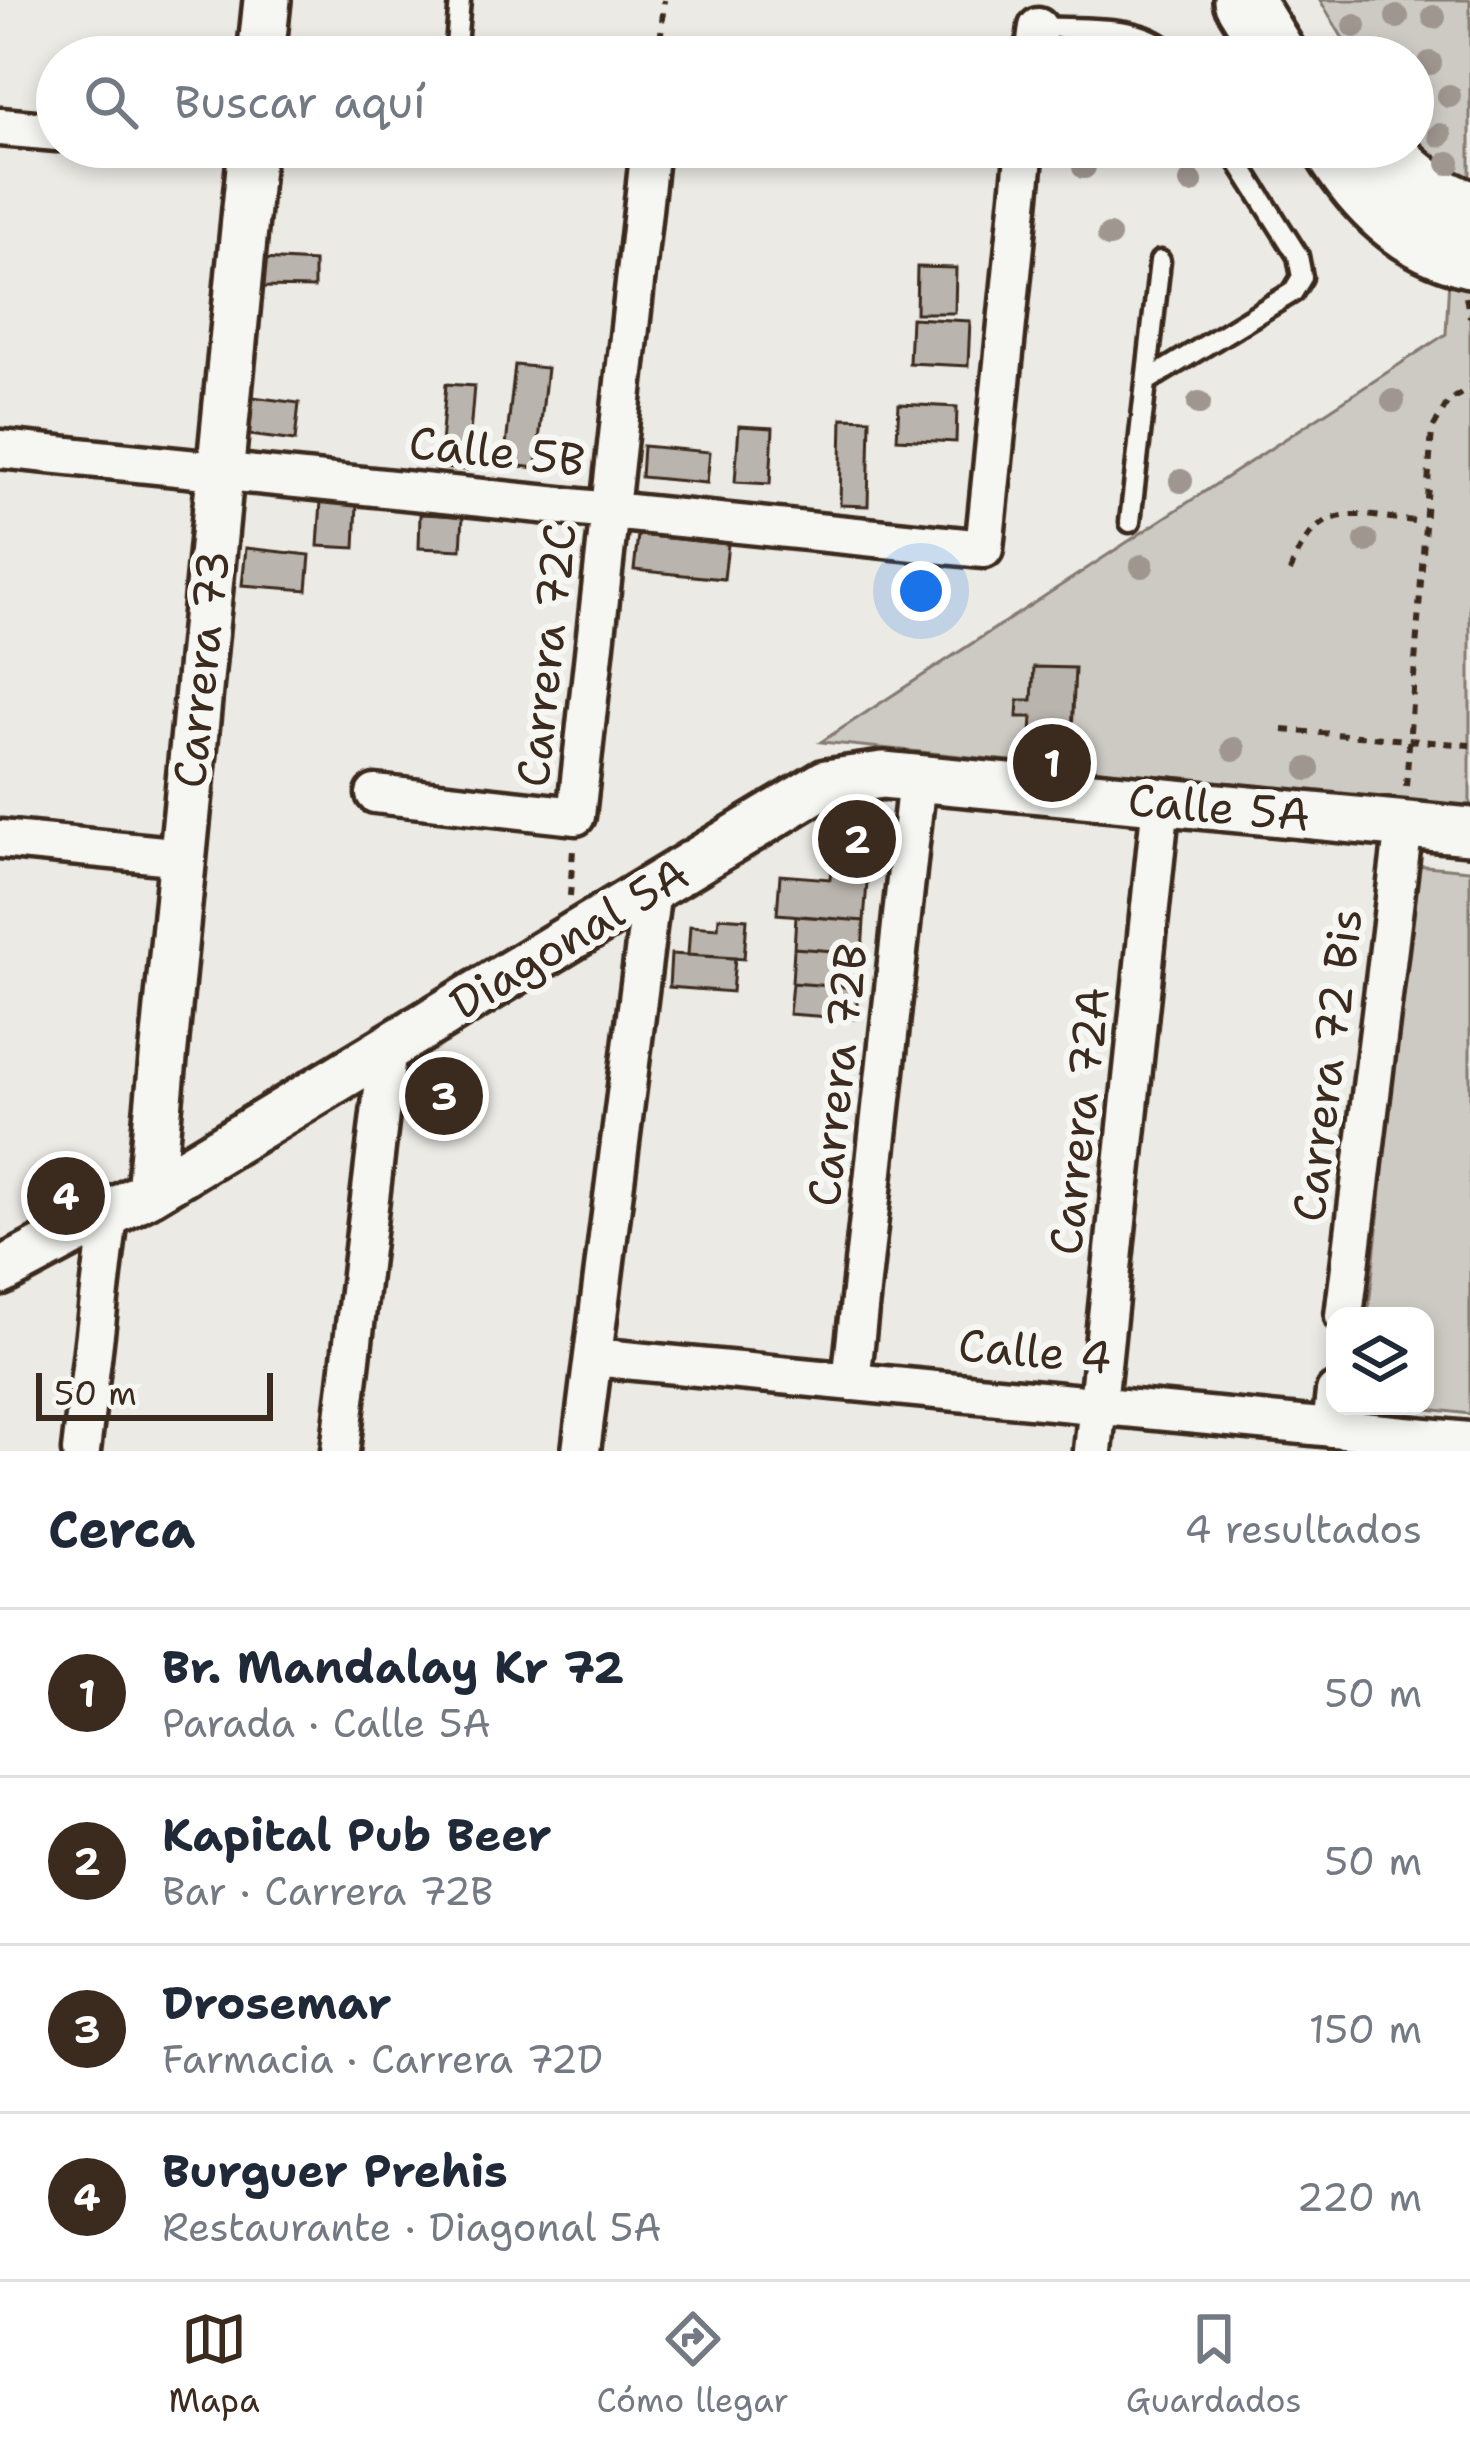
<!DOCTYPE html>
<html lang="es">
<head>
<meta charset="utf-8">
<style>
	body { margin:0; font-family:"Shantell Sans",sans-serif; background:#f2f2f3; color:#1f2937 }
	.controls { position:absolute; right:36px; bottom:36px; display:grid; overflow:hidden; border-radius:24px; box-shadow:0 6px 18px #0003 }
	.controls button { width:108px; height:108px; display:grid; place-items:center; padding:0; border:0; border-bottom:3px solid #e0e1e3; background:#fff; color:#1f2937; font:60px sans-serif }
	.scale { position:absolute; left:36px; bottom:30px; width:237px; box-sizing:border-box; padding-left:12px; border:6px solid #3b2a1e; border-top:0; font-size:33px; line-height:42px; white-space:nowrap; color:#3b2a1e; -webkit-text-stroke:9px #f6f6f2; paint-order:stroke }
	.you { position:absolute; left:921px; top:591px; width:42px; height:42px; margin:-30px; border:9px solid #fff; border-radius:50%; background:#1a73e8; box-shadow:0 0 0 18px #1a73e833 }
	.badge { display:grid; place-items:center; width:78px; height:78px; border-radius:50%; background:#3b2a1e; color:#fff; font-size:39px; font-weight:700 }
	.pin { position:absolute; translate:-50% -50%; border:6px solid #fff; box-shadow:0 3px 12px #0006 }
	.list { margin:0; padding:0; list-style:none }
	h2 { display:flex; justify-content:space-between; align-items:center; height:156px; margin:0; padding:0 48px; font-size:51px }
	h2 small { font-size:39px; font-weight:400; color:#747a83 }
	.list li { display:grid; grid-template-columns:78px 1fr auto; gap:36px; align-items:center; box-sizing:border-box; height:168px; padding:0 48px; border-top:3px solid #e0e1e3 }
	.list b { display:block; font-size:45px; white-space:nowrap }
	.list p { margin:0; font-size:39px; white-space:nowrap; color:#747a83 }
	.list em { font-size:39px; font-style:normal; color:#747a83 }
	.icon { flex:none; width:66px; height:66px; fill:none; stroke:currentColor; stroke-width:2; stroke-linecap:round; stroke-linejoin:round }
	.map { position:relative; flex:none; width:1470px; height:1451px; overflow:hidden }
	.search { position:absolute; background:#fff; box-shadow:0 6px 18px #0003; left:36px; right:36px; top:36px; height:132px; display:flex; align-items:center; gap:30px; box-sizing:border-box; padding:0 42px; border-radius:66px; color:#747a83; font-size:45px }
	.sheet { height:828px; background:#fff }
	nav { display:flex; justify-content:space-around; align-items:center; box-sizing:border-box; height:168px; border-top:3px solid #e0e1e3; background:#fff; font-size:33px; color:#747a83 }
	nav a { display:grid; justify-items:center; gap:6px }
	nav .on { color:#3b2a1e }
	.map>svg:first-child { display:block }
	.green { fill:#cdcac4; stroke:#847a71; stroke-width:3 }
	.building { fill:#bab4ae; stroke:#3b2a1e; stroke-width:3 }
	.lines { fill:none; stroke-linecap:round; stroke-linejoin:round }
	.service-casing { stroke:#3b2a1e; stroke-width:27 }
	.minor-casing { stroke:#3b2a1e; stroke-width:45 }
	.tertiary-casing { stroke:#3b2a1e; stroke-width:54 }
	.trunk-casing { stroke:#3b2a1e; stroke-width:66 }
	.path { stroke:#3b2a1e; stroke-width:6; stroke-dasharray:9 9; stroke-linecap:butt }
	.service { stroke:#f6f6f2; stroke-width:18 }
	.minor { stroke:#f6f6f2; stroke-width:36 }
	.tertiary { stroke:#f6f6f2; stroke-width:45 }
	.trunk { stroke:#f6f6f2; stroke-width:57 }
	.tree { fill:#9f968f }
	.labels { text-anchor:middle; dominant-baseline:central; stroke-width:12; stroke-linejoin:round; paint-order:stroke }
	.street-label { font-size:45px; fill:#3b2a1e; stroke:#f6f6f2 }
</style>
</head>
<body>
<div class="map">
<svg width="1470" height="1451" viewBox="0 0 1470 1451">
	<rect width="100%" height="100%" fill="#ebeae5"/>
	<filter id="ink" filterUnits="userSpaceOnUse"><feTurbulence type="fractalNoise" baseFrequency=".00833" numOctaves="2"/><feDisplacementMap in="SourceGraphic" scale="24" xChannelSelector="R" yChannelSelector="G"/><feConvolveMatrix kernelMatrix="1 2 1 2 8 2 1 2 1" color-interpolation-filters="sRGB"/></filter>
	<g filter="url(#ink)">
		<path class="green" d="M1320,0h150v189l-57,-42v-90h-59z
			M1449,277l21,2v528l-649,-65 625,-408z
			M1415,865l55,5v544l-68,-8h23v-90h-57z"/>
		<path class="building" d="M262,259l52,3v26l-52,-1z
			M917,267l39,1 -1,45h-39z
			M911,318l59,3 -2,45 -59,-3z
			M515,365l32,3 -11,100 -32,-4z
			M446,384l28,2 -7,84 -28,-2z
			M253,397l46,6 -4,38 -46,-6z
			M899,404l58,3 -1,35 -59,-3z
			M842,418l28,1 -2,87 -28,-1z
			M739,426l34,2 -3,56 -35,-2z
			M643,446l67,6 -3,31 -66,-6z
			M321,501l36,2 -2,45 -37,-2z
			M420,514l43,2 -2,34 -42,-2z
			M638,535l90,9 -4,35 -90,-9z
			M246,548l64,7 -3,35 -65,-5z
			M1034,667l41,1 -3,66 -41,-1 1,-16h-15l1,-17h14z
			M831,867l37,3 -4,51 -87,-7 3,-39 50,4z
			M796,916l68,5 -2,32 -68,-5z
			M719,917l28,2 -3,40 -56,-4 2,-29 28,2z
			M794,948l66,5 -2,35 -66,-5z
			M671,954l64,4 -3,34 -63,-5z
			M792,983l66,5 -2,31 -67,-5z"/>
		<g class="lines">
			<defs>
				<path id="service" d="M1038,27c37,3 113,-5 134,30
					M455,57l5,-57
					M1147,381l146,-89 9,-15 -4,-21 -69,-109
					M1130,522l30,-261"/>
				<path id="minor" d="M1034,57l4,-30
					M0,127l57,5
					M0,449l984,100 41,-402
					M375,794l201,22 74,-669
					M0,839l183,18
					M1344,1316l60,-491
					M593,1357l875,84
					M851,1382l66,-603
					M1331,1428l4,-36
					M81,1451l28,-235
					M340,1451l48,-404
					M581,1451l71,-562
					M1093,1451l68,-649"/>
				<path id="tertiary" d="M261,57l6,-57
					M150,1192l102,-1045
					M0,1272l150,-80 676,-409 57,-8 587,56"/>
				<path id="trunk" d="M1243,0l35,57
					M1332,147c33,54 75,96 138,111
					M1381,147c26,29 51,51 89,63"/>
			</defs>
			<use href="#service" class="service-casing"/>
			<use href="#minor" class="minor-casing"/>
			<use href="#tertiary" class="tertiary-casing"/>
			<use href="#trunk" class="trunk-casing"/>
			<path class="path" d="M659,57l5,-57
				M1466,297l4,20
				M1290,572c27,-75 66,-57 133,-50
				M1283,730l187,15
				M1406,786l26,-356 17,-30 21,-11
				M570,896l3,-47"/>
			<use href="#service" class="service"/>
			<use href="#minor" class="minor"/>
			<use href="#tertiary" class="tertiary"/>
			<use href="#trunk" class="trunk"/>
		</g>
		<g class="tree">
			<circle cx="1397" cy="17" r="12"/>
			<circle cx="1434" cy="17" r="12"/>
			<circle cx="1355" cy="26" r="12"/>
			<circle cx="1430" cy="63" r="12"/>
			<circle cx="1449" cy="96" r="12"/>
			<circle cx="1440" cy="135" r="12"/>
			<circle cx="1449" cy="163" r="12"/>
			<circle cx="1084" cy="167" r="12"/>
			<circle cx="1191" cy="182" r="12"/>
			<circle cx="1109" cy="236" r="12"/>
			<circle cx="1393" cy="401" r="12"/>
			<circle cx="1199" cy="403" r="12"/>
			<circle cx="1181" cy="481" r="12"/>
			<circle cx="1366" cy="541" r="12"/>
			<circle cx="1142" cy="566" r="12"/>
			<circle cx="1234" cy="749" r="12"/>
			<circle cx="1308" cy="769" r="12"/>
		</g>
	</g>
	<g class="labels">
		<g class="street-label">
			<text transform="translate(497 451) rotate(6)">Calle 5B</text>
			<text transform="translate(546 655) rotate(-84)">Carrera 72C</text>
			<text transform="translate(201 669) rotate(-84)">Carrera 73</text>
			<text transform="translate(1219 807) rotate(5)">Calle 5A</text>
			<text transform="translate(569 938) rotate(-31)">Diagonal 5A</text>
			<text transform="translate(1327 1065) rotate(-83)">Carrera 72 Bis</text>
			<text transform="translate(837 1075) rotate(-84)">Carrera 72B</text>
			<text transform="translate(1079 1121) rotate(-84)">Carrera 72A</text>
			<text transform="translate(1035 1351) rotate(5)">Calle 4</text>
		</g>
	</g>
</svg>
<div class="controls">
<button><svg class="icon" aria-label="layers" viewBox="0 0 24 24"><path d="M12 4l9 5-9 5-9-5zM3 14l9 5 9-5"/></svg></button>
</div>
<div class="scale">50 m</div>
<div class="you"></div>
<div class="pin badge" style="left:1052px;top:763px">1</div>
<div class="pin badge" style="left:857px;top:839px">2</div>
<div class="pin badge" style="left:444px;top:1096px">3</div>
<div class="pin badge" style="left:66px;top:1196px">4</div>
<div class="search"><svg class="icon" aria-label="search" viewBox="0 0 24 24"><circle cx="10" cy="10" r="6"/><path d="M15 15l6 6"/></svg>Buscar aquí</div>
</div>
<section class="sheet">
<h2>Cerca<small>4 resultados</small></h2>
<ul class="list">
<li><span class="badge">1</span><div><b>Br. Mandalay Kr 72</b><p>Parada · Calle 5A</p></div><em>50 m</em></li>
<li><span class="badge">2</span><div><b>Kapital Pub Beer</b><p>Bar · Carrera 72B</p></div><em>50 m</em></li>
<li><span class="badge">3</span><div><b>Drosemar</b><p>Farmacia · Carrera 72D</p></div><em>150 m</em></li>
<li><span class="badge">4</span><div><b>Burguer Prehis</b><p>Restaurante · Diagonal 5A</p></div><em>220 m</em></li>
</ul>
</section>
<nav>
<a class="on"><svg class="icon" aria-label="map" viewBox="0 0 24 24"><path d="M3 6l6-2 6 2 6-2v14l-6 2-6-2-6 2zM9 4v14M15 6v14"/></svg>Mapa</a>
<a><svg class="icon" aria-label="directions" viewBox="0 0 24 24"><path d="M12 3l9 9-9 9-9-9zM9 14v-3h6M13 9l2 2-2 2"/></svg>Cómo llegar</a>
<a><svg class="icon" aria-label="saved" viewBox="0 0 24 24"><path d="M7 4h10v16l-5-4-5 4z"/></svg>Guardados</a>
</nav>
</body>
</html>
